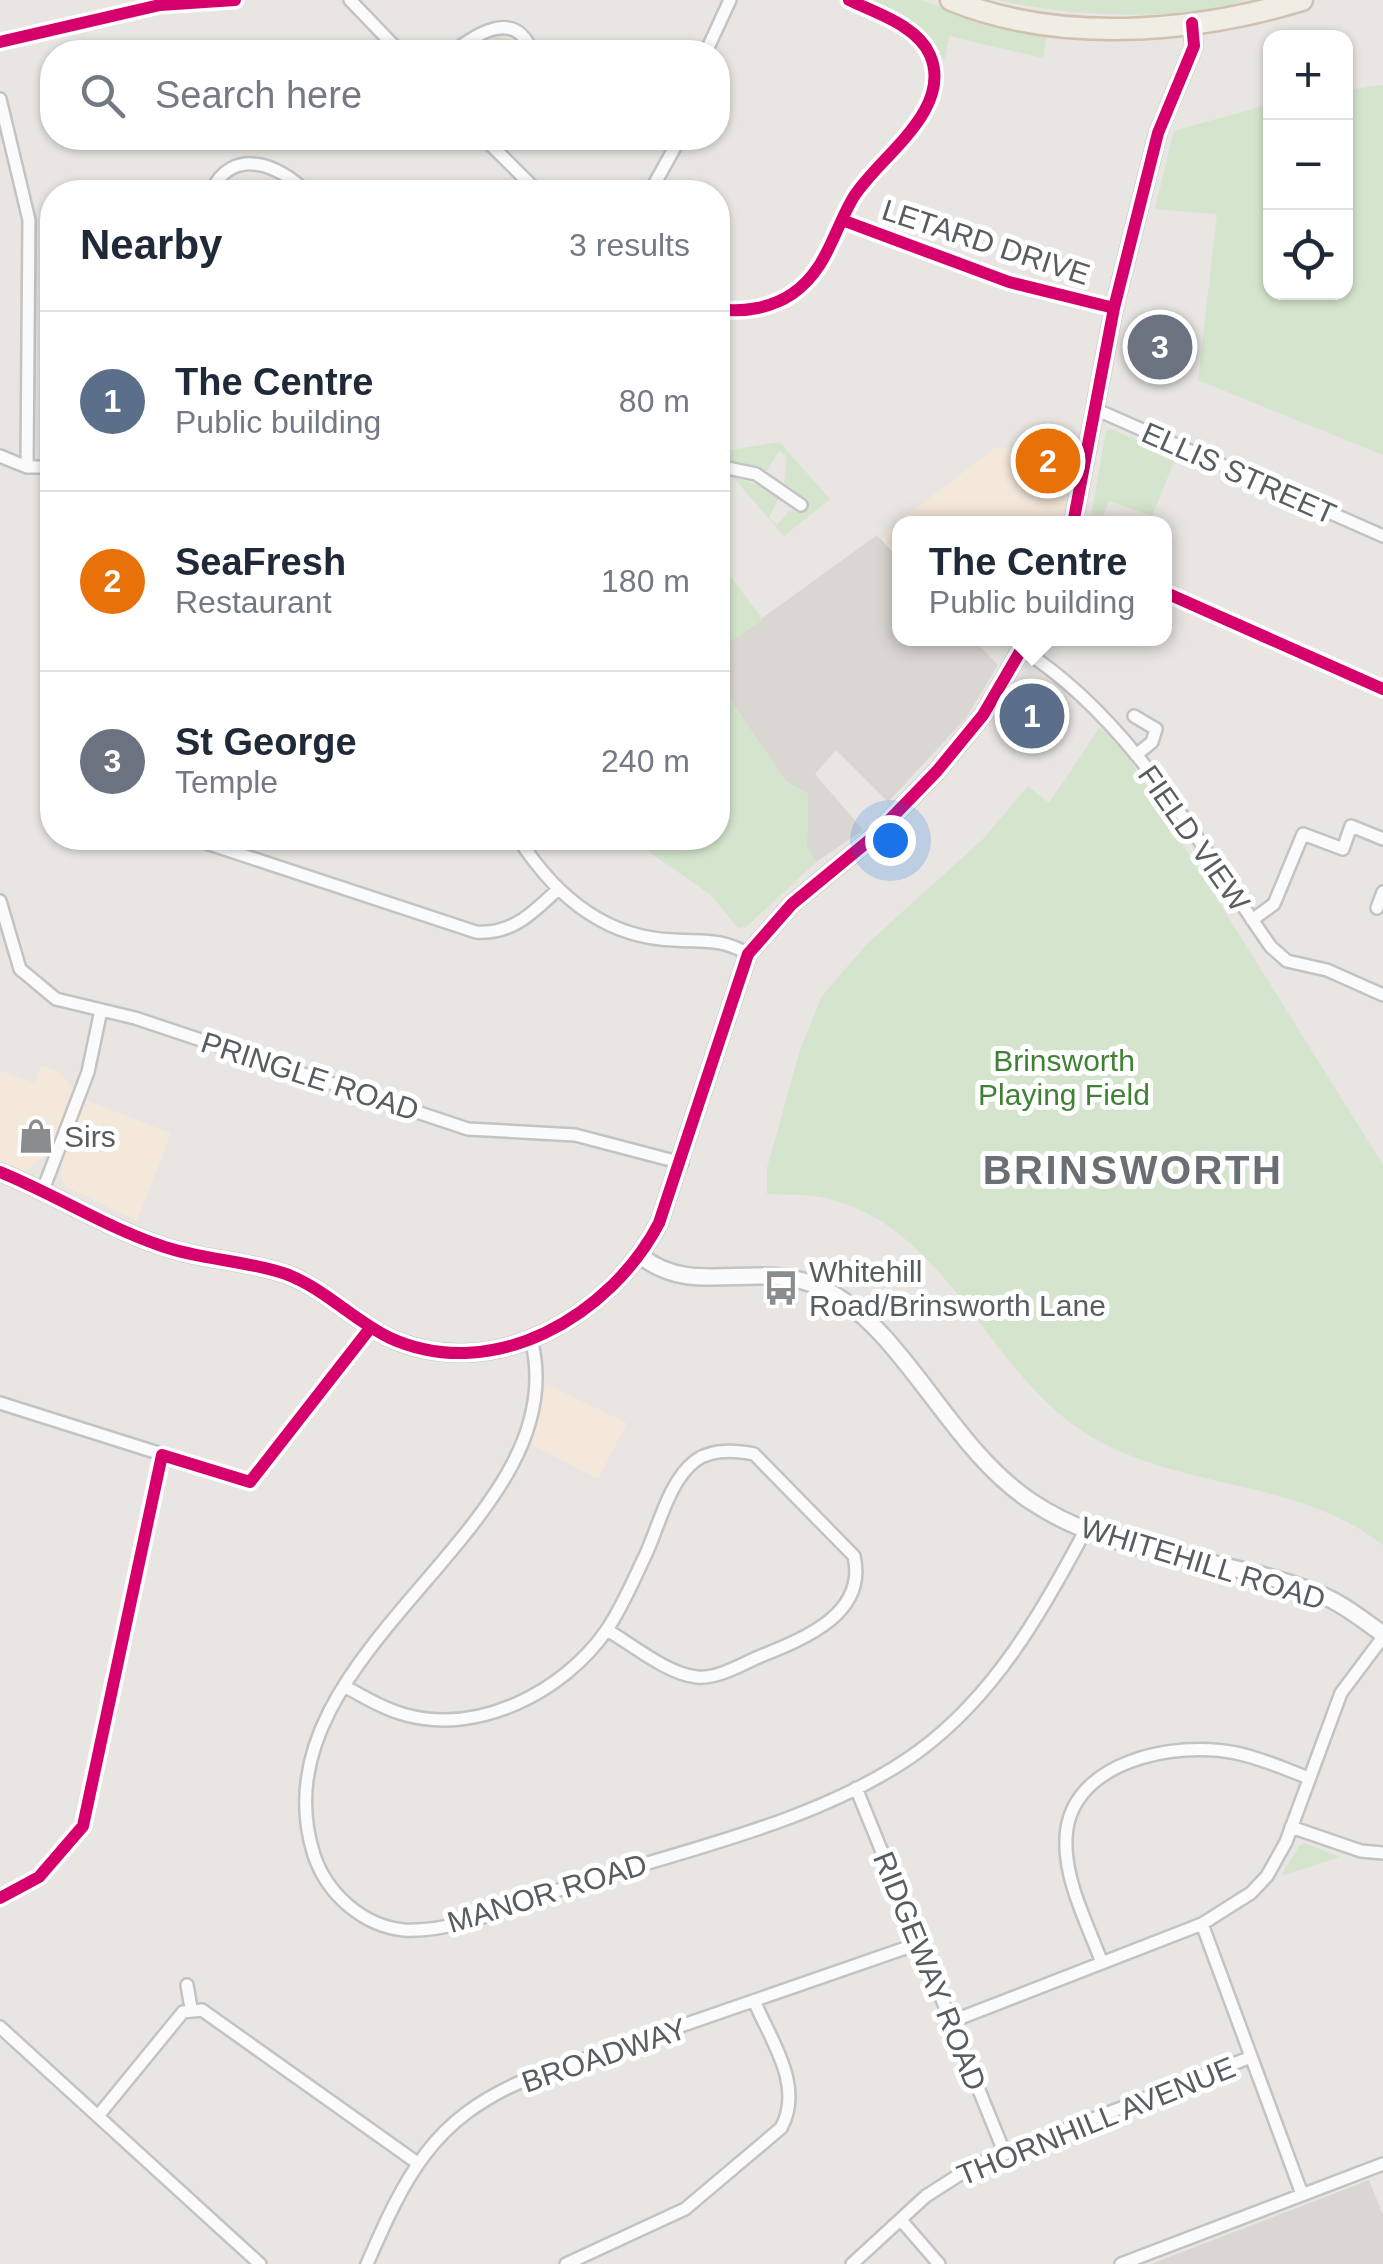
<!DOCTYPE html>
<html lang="en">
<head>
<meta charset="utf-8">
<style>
	body { margin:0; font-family:Arial,sans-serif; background:#f2f2f3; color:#1f2937 }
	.controls { position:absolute; right:30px; top:30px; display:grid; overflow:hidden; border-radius:20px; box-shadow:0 2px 8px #0004 }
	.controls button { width:90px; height:90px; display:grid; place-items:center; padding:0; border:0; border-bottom:2px solid #e0e1e3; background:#fff; color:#1f2937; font:50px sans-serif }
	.you { position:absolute; left:890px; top:840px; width:35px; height:35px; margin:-25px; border:8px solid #fff; border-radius:50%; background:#1a73e8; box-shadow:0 0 0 15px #1a73e833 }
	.badge { display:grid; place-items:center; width:65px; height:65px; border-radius:50%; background:#1a73e8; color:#fff; font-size:32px; font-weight:700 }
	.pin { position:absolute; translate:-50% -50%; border:5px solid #fff; box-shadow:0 2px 10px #0006 }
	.popup { position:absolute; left:892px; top:516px; width:280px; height:130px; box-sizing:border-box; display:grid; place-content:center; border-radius:20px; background:#fff; filter:drop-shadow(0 2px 8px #0005); font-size:32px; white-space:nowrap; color:#747a83 }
	.popup b { font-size:38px; color:#1f2937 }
	.popup::after { content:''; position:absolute; left:50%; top:100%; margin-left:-20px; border:20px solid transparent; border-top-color:#fff }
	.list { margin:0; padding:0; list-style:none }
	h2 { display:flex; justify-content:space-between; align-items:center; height:130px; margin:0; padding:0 40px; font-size:42px }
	h2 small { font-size:32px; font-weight:400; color:#747a83 }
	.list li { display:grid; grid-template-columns:65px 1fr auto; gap:30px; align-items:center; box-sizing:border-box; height:180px; padding:0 40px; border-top:2px solid #e0e1e3 }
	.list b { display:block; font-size:38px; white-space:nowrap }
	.list p { margin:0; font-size:32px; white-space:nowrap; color:#747a83 }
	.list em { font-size:32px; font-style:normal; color:#747a83 }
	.icon { flex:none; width:55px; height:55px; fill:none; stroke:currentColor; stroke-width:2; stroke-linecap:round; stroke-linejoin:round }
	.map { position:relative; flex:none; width:1383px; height:2264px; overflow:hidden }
	.search { position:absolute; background:#fff; box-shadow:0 2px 8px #0004; left:40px; top:40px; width:690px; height:110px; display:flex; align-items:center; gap:25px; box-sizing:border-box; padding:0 35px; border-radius:40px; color:#747a83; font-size:38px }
	.panel { position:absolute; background:#fff; box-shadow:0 2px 8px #0004; left:40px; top:180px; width:690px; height:670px; border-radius:40px }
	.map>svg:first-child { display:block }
	.commercial { fill:#f4e8da }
	.education { fill:#dad6d1 }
	.green { fill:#d4e4cd }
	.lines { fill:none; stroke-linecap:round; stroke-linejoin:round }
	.minor-casing { stroke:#c3c3c3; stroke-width:16 }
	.tertiary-casing { stroke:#c3c3c3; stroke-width:20 }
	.primary-casing { stroke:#d0c1b0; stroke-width:25 }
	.minor { stroke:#fcfbfb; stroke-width:11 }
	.tertiary { stroke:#fcfbfb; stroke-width:15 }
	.primary { stroke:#f0ede5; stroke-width:20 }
	.cycleway-casing { stroke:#fff; stroke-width:19 }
	.cycleway { stroke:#d6006c; stroke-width:12 }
	.labels { text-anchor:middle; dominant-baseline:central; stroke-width:10; stroke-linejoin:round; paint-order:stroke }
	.street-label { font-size:30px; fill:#585d60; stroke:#fff }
	.park-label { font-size:30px; fill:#408235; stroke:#fff }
	.poi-label { font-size:30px; fill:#585d60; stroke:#fff; text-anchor:start }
	.district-label { font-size:40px; font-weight:bold; letter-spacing:2.5px; fill:#696f72; stroke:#fff }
</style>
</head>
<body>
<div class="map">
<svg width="1383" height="2264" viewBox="0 0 1383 2264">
	<rect width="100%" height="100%" fill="#e8e5e2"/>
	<path class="commercial" d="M1064,446l25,3 -16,74 -173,1 -1,35 -18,-20 26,-24 88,-67z
		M41,1065l16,6 17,18 -26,65 -23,17 -25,-9v-91l35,12z
		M86,1100l85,33 -34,88 -71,-34 -5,-10v-12z
		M546,1384l81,39 -29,56 -66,-34z"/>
	<path class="education" d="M877,535l22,24 1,79 73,1 25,26 -32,53 -78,84 -52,-52 -21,24 48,56 -47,32 -9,-14 1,-54 -22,-13 -68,-99v-32z
		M1369,2180l14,35v49h-232z"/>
	<path class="green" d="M864,0h57l51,20 74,16 -3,22 -94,-22 -4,23 -8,-3 -18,-28z
		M998,0h248c-67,23 -181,16 -248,0z
		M496,37l17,3 11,12h-58z
		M1383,85v370l-185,-75 19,-166 -62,-5 19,-78 96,-27v188h76v-202z
		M1111,429l65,28 -24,59 -43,-15 -9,22h-10l16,-92z
		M779,442l51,57 -46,37 -53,-61 45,18 3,5 -10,19 8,8 13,-15 12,1 5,-10 -23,-18 3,-27 -8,-5 -12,19 -8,1 -41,-12v-7z
		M718,559l45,61 -45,30z
		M718,682l68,99 22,13 -1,53 9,15 -70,65 -8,1 -27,-33 -82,-57h89z
		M1100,727l27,28 256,410v380c-91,-71 -216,-53 -308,-119 -93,-66 -132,-205 -255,-229 -17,-3 -35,-2 -53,-3v-26l33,-118 22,-54 44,-51 117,-106 45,-53 21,17z
		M1304,1843l36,14 -59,19 18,-30z"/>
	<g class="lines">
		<defs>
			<path id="minor" d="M350,0l50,52
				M0,42l160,-37 75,-5
				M453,52c26,-20 63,-43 79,0
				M706,52l24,-52
				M0,99l29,121 -2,247
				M484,138l54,54
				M211,192c21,-46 68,-28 95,0
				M650,192l30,-54
				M842,220l167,62 105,26
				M718,309c24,4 53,-1 74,-15 35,-24 41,-62 61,-96 24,-40 101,-87 77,-143 -13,-30 -55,-42 -81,-55
				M1095,409l288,127
				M0,456l27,11h25
				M718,466l38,8 45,31
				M1164,592l219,97
				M1023,650c109,70 175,193 248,297l16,14 40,9 56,25
				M1134,716l22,13 -4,13 -16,13
				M191,838l285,94c35,3 57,-19 81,-42
				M518,838c36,56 85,100 156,102 30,2 47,-2 74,14
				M0,901l20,68 36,30 79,19 333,111 107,6 107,28
				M1377,908l6,-16
				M1252,920l22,-16 29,-70 40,15 8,-23 32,13
				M43,1190l45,-118 13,-62
				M531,1339c50,188 -282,313 -217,516 13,39 49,71 90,75 53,3 114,-27 164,-43 112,-36 256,-66 351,-136 76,-56 123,-139 166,-220
				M0,1403l250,79
				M344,1686c20,11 40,23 62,29 74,20 158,-24 200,-84 16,-23 27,-50 39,-75 14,-29 23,-74 50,-95 16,-12 39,-11 59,-7l100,102c14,60 -54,84 -98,102 -17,8 -40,21 -59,19 -30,-3 -64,-32 -90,-47
				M856,1788l149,366
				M1291,1827l70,24 22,2
				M0,1898l39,-21 44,-51 79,-371
				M1202,1924l100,270
				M1102,1963c-14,-38 -38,-83 -36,-124 2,-78 110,-99 170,-86 25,5 49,16 73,25
				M187,1985l4,23
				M950,2022l252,-98 49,-31 16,-17 19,-34 55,-149 42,-56
				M0,2027l260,237
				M98,2116l85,-104 19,-2 214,152
				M901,2220l38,44
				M367,2264c38,-87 65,-145 158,-184l395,-137
				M566,2264l119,-55 96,-81c23,-41 -9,-86 -26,-125
				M852,2264l74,-68 47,-30 278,-109
				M1121,2264l262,-100"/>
			<path id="tertiary" d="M1073,524l41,-216 44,-175 36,-87 -2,-23
				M0,1172c54,22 104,54 159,73 41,15 86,15 127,29 38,14 68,47 104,64 104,47 221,-23 269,-115l89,-269 44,-50 80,-66 65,-67 46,-56 45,-77
				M641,1256c52,43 119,2 181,32 82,39 126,159 210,214 87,58 193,53 287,92 23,9 44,26 64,40"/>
			<path id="primary" d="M951,0c108,44 242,33 351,0"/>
		</defs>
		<use href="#minor" class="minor-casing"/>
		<use href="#tertiary" class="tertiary-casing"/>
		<use href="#primary" class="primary-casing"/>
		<use href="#minor" class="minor"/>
		<use href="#tertiary" class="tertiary"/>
		<use href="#primary" class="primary"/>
		<defs>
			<path id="cycleway" d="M0,42l160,-37 75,-5
				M842,220l167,62 105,26
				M718,309c24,4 53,-1 74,-15 35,-24 41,-62 61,-96 24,-40 101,-87 77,-143 -13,-30 -55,-42 -81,-55
				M1073,524l41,-216 44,-175 36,-87 -2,-23
				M1164,592l219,97
				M0,1172c54,22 104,54 159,73 41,15 86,15 127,29 38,14 68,47 104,64 104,47 221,-23 269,-115l89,-269 44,-50 80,-66 65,-67 46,-56 45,-77
				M0,1898l39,-21 44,-51 79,-371 88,27 121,-155"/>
		</defs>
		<use href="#cycleway" class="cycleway-casing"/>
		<use href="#cycleway" class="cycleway"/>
	</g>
	<defs>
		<symbol id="shop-bare" viewBox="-9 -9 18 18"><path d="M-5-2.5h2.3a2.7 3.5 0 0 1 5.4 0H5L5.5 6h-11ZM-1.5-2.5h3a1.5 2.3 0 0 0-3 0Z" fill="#8a8d8e" stroke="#fff" stroke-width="2.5" paint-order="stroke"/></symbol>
		<symbol id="bus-bare" viewBox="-9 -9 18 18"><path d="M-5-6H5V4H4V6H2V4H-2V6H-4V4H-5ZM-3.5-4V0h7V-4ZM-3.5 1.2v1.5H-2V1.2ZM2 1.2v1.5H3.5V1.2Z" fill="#8a8d8e" stroke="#fff" stroke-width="2.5" paint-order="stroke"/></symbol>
	</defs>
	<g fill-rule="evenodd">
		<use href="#shop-bare" x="11" y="1111" width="50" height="50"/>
		<use href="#bus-bare" x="756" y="1263" width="50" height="50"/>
	</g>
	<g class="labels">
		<g class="street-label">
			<text transform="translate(986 242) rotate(18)">LETARD DRIVE</text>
			<text transform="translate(1239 473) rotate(24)">ELLIS STREET</text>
			<text transform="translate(1194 838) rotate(55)">FIELD VIEW</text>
			<text transform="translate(310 1076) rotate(18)">PRINGLE ROAD</text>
			<text transform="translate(1203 1563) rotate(17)">WHITEHILL ROAD</text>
			<text transform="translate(547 1893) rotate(-17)">MANOR ROAD</text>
			<text transform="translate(930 1971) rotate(68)">RIDGEWAY ROAD</text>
			<text transform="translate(604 2055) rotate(-19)">BROADWAY</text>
			<text transform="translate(1096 2121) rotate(-22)">THORNHILL AVENUE</text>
		</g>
		<g class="park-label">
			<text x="1064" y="1060">Brinsworth<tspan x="1064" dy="34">Playing Field</tspan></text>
		</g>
		<g class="poi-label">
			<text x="64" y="1136">Sirs</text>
			<text x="809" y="1271">Whitehill<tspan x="809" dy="34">Road/Brinsworth Lane</tspan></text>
		</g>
		<g class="district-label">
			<text x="1133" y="1170">BRINSWORTH</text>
		</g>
	</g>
</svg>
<div class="controls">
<button>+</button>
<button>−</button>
<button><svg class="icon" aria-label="locate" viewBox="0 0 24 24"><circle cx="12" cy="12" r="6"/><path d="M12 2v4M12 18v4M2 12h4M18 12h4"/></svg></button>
</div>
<div class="you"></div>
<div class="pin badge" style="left:1032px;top:716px;background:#5c6f8a">1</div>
<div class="popup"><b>The Centre</b>Public building</div>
<div class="pin badge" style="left:1048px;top:461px;background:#e8710a">2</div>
<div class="pin badge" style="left:1160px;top:347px;background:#6b7280">3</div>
<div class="search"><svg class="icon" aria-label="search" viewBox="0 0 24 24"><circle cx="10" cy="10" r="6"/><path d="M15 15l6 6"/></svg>Search here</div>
<section class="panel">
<h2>Nearby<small>3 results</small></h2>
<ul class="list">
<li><span class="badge" style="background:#5c6f8a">1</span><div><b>The Centre</b><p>Public building</p></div><em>80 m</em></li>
<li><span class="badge" style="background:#e8710a">2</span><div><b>SeaFresh</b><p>Restaurant</p></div><em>180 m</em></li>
<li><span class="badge" style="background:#6b7280">3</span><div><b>St George</b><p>Temple</p></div><em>240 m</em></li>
</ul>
</section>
</div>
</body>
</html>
